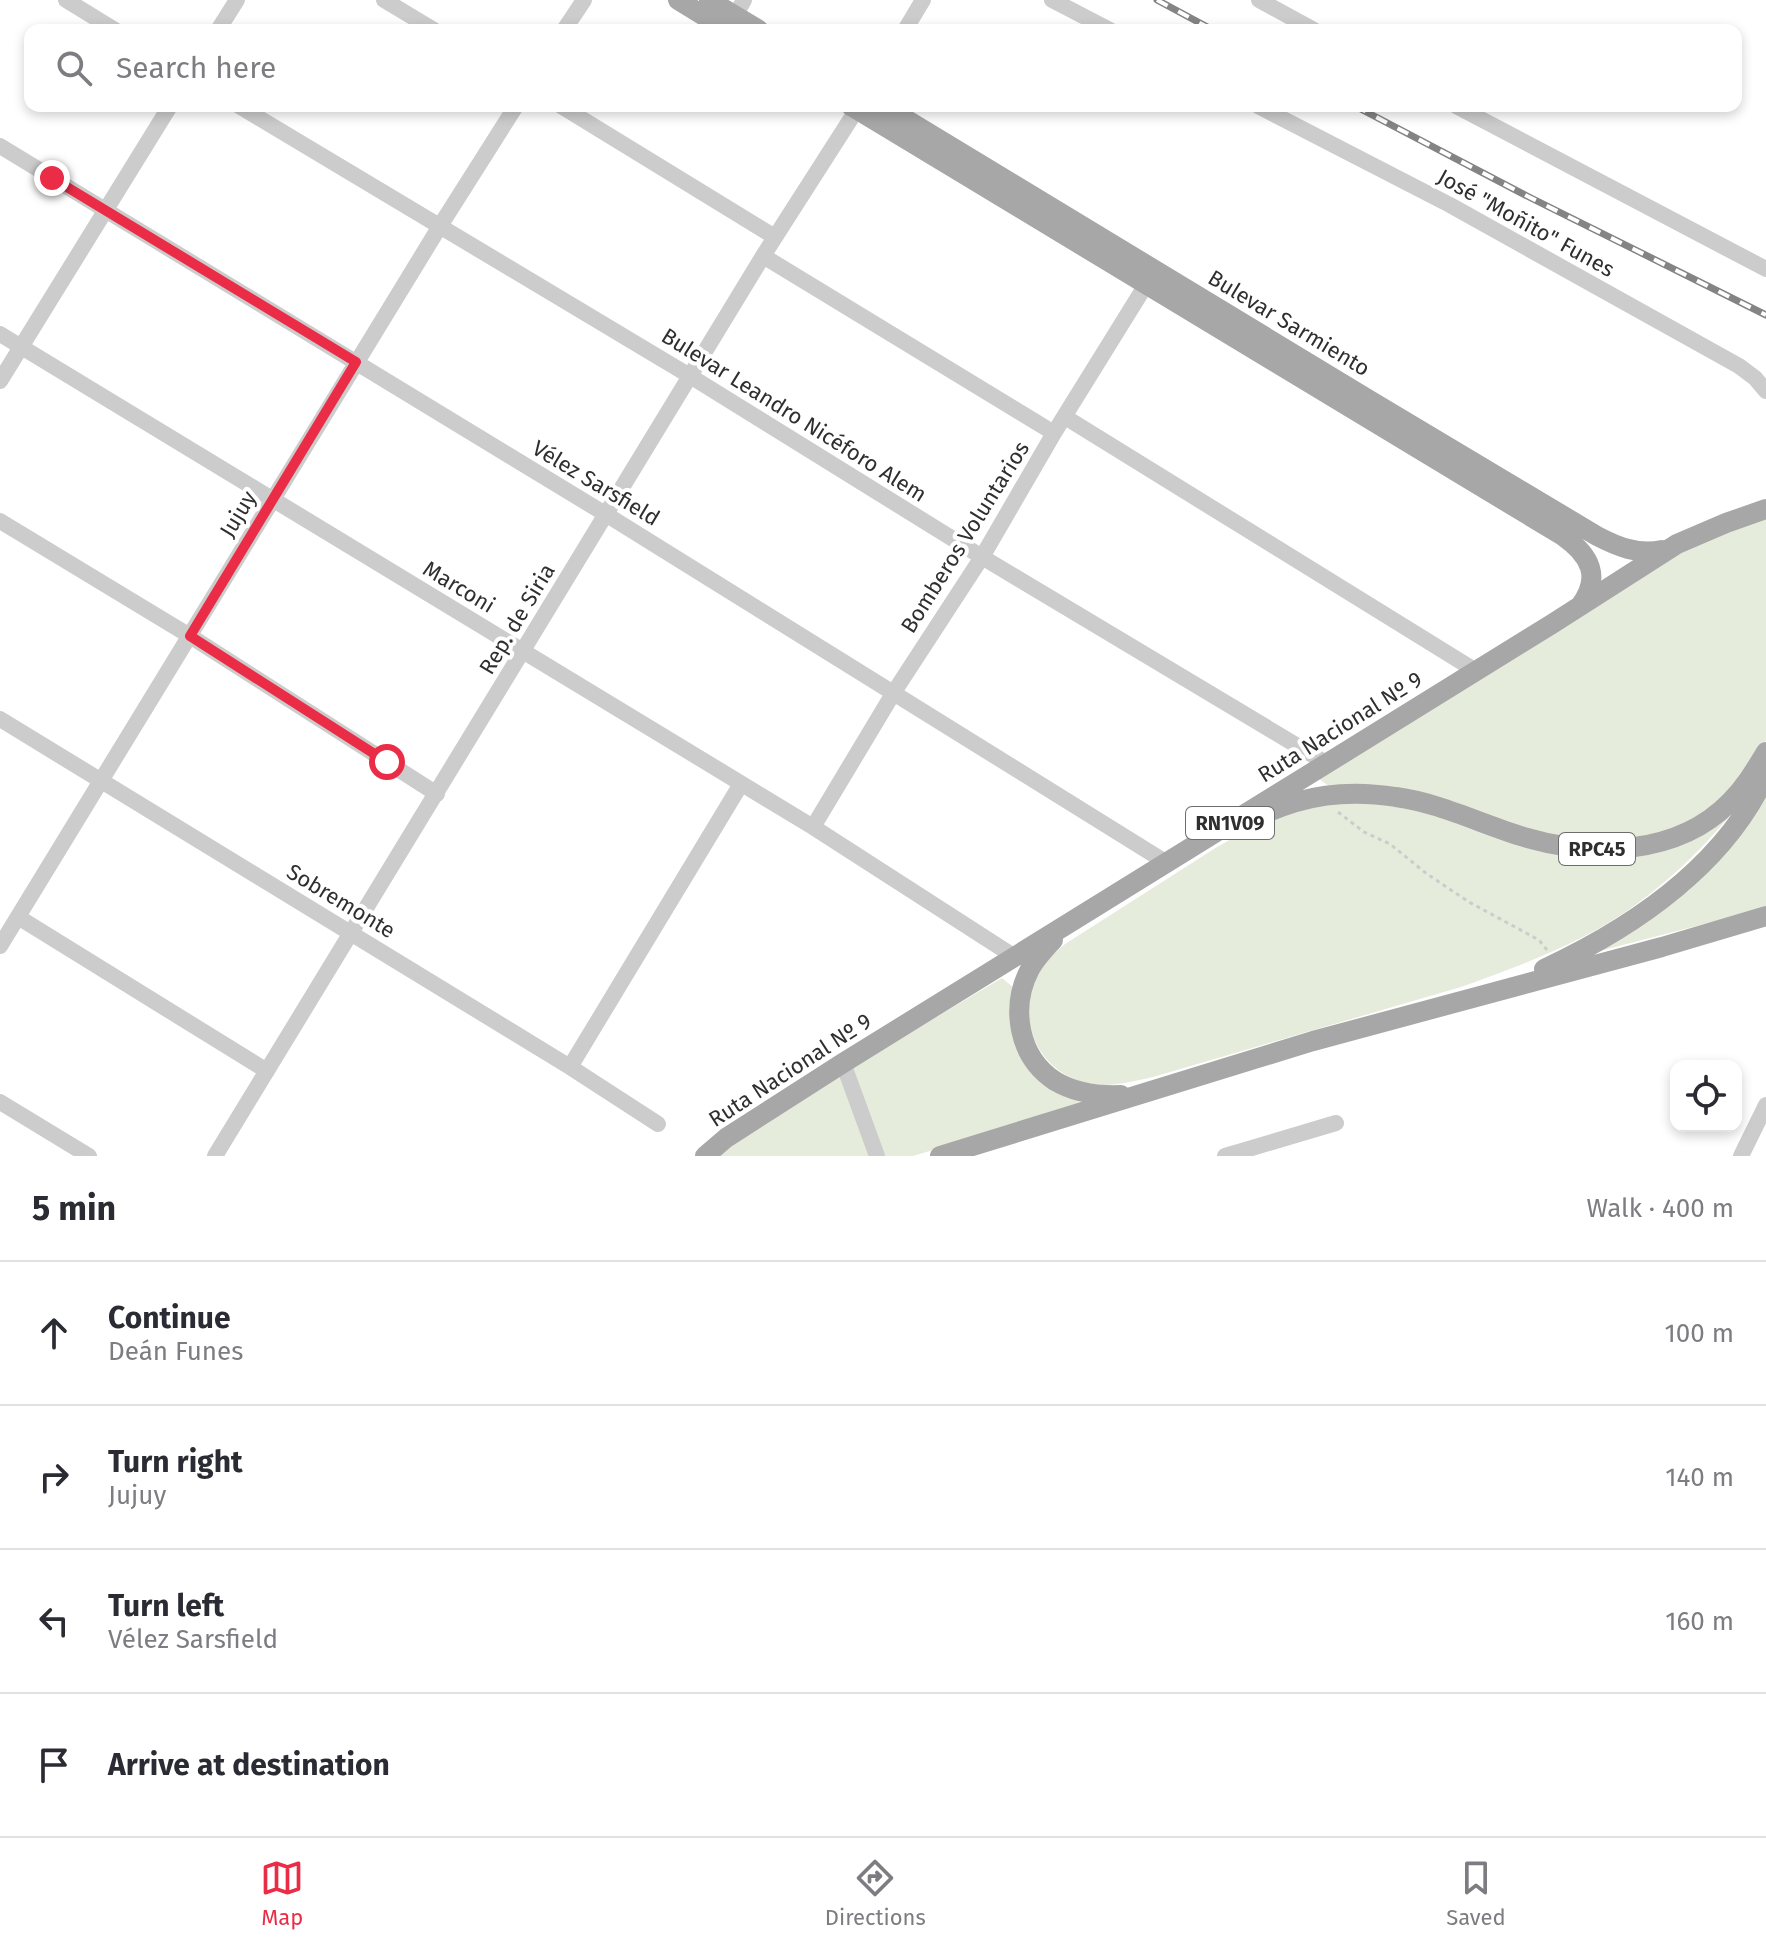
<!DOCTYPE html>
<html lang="en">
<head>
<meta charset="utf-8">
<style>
	body { margin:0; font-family:"Fira Sans",sans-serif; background:#f7f7f7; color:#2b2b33 }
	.controls { position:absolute; right:24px; bottom:24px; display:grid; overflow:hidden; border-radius:16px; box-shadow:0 4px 12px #0003 }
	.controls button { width:72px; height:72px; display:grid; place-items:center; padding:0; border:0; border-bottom:2px solid #e1e1e2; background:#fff; color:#2b2b33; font:40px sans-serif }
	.stop { position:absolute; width:24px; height:24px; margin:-18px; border:6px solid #ea2c47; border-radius:50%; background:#fff }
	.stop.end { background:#ea2c47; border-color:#fff; box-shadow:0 2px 8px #0008 }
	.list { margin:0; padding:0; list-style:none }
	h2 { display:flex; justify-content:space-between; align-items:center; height:104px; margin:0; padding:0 32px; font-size:34px }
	h2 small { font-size:26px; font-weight:400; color:#7c7c81 }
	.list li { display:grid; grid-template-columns:52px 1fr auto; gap:24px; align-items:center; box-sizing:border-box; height:144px; padding:0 32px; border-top:2px solid #e1e1e2 }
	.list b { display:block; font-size:30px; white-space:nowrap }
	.list p { margin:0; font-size:26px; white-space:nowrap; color:#7c7c81 }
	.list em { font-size:26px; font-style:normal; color:#7c7c81 }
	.icon { flex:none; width:44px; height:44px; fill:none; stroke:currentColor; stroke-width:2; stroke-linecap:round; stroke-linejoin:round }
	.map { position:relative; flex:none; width:1766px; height:1156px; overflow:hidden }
	.search { position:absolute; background:#fff; box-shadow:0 4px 12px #0003; left:24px; right:24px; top:24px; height:88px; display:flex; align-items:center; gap:20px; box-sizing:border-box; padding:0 28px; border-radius:16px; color:#7c7c81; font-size:30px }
	.sheet { height:680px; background:#fff }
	nav { display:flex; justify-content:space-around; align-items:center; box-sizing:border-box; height:112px; border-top:2px solid #e1e1e2; background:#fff; font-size:22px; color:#7c7c81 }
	nav a { display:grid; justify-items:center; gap:4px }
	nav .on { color:#ea2c47 }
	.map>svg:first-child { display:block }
	.grass { fill:#e6ecdc }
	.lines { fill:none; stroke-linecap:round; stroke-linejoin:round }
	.path { stroke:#ccc; stroke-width:3; stroke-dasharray:4 4; stroke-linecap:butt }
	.minor { stroke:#ccc; stroke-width:16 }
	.major { stroke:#a7a7a7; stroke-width:20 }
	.rail-casing { stroke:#848484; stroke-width:7 }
	.rail { stroke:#fff; stroke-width:4; stroke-dasharray:12; stroke-linecap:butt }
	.route { stroke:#ea2c47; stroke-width:10 }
	.labels { text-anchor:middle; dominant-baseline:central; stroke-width:8; stroke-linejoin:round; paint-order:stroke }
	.shield { fill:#fff; stroke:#6d6d6d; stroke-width:2 }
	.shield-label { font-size:20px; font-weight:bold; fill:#2f2f2f }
	.street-label { font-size:22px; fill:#2f2f2f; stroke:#fff }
</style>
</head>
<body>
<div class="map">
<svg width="1766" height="1156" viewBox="0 0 1766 1156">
	<rect width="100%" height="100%" fill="#fff"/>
	<path class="grass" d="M1766,518v222c-11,19 -37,55 -55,68 -44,30 -97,35 -149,29l-232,-50 -12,-9 352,-219 30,-17z
		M1766,797v111l-174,45c44,-23 87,-49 121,-86 20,-22 36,-46 53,-70z
		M1339,800l61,6 178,51 37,1 128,-58c-31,38 -65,74 -105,103 -52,39 -116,62 -177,84l-308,90c-23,5 -44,11 -67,6 -51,-13 -72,-68 -47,-113 6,-10 17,-18 26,-26l152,-97 45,-25z
		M1002,978l12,10 -3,15 50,92 25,9 -173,52h-197l60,-44z"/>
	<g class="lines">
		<path class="path" d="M1338,812l26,20 26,12 37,30 42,28 70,38 8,10"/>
		<path class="minor" d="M66,0l49,30
			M384,0l50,30
			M1052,0l58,30
			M1259,0l55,30
			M735,16l9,-16
			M218,30l19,-30
			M564,30l20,-30
			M905,30l18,-30
			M239,106l451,270 292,181 344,206
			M561,106l214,131
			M1258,106l192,99 289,161 16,12 11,13
			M1456,106l310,163
			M0,146l607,369 560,348
			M763,256l291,177
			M0,334l813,493 202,130
			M0,381l170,-275
			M1065,417l411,254
			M0,521l190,115 247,158
			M0,719l570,348 88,57
			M813,827l81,-135 88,-135 72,-124 98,-158
			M18,917l249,154
			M0,946l440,-720 76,-120
			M843,1063l34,93
			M570,1067l171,-283
			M0,1102l89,54
			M215,1156l548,-900 96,-150
			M1225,1156l111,-33
			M1741,1156l25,-51"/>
		<path class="major" d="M678,0l49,30
			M709,0l50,30
			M851,106l712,430c27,19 39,41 17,70
			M884,106l487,295 226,135c21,11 41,19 65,14
			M1259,816c46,-21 87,-27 137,-19 44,6 85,27 128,40 68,20 153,19 206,-35 15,-15 25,-32 36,-50
			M1053,940c-8,9 -17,18 -23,29 -20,38 -12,88 25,112 20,12 43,15 66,14
			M1544,969c88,-41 180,-103 222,-194
			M705,1156l21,-18 117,-75 709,-439 125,-80 49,-21 40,-14
			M940,1156l373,-115 349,-94 104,-31"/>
		<defs>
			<path id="rail" d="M1157,0l56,30
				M1355,106l174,91 237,118"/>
		</defs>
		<use href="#rail" class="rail-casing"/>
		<use href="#rail" class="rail"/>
	</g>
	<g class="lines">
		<path class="route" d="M52,178l304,184 -166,274 197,126"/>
	</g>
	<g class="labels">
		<g class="shield">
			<rect x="1186" y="807" width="88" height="32" rx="6"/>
			<rect x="1559" y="833" width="76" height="32" rx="6"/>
		</g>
		<g class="shield-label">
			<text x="1230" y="823">RN1V09</text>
			<text x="1597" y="849">RPC45</text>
		</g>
		<g class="street-label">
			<text transform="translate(1526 223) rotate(29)">José "Moñito" Funes</text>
			<text transform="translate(1289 323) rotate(31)">Bulevar Sarmiento</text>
			<text transform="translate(794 415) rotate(32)">Bulevar Leandro Nicéforo Alem</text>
			<text transform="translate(596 483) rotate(31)">Vélez Sarsfield</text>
			<text transform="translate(238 514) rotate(-59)">Jujuy</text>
			<text transform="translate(965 537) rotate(-58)">Bomberos Voluntarios</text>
			<text transform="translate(459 587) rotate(31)">Marconi</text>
			<text transform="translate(517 619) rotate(-59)">Rep. de Siria</text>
			<text transform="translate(1340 727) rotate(-32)">Ruta Nacional Nº 9</text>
			<text transform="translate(341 901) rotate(31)">Sobremonte</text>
			<text transform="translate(790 1070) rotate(-33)">Ruta Nacional Nº 9</text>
		</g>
	</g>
</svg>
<div class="controls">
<button><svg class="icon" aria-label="locate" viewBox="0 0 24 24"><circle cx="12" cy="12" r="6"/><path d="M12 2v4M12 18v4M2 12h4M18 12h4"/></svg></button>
</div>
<div class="stop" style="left:387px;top:762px"></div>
<div class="stop end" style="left:52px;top:178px"></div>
<div class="search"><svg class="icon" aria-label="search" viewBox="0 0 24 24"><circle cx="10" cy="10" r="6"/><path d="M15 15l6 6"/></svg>Search here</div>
</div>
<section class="sheet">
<h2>5 min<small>Walk · 400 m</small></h2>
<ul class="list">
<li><svg class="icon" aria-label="ahead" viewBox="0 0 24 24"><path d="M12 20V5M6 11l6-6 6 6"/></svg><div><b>Continue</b><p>Deán Funes</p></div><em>100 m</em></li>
<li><svg class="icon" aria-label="right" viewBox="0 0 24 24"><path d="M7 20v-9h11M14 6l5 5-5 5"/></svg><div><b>Turn right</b><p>Jujuy</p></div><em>140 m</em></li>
<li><svg class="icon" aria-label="left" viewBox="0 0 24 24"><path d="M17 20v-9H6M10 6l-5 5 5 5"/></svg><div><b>Turn left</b><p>Vélez Sarsfield</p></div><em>160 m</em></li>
<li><svg class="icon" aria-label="arrive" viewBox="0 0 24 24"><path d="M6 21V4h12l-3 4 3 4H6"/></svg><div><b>Arrive at destination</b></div></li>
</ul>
</section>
<nav>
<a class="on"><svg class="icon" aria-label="map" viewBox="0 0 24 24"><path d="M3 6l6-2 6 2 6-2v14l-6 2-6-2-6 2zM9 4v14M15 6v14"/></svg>Map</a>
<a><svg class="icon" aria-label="directions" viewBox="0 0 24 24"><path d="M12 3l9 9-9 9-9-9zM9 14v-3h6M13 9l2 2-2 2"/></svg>Directions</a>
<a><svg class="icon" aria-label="saved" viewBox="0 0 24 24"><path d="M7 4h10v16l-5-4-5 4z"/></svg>Saved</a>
</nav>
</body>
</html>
